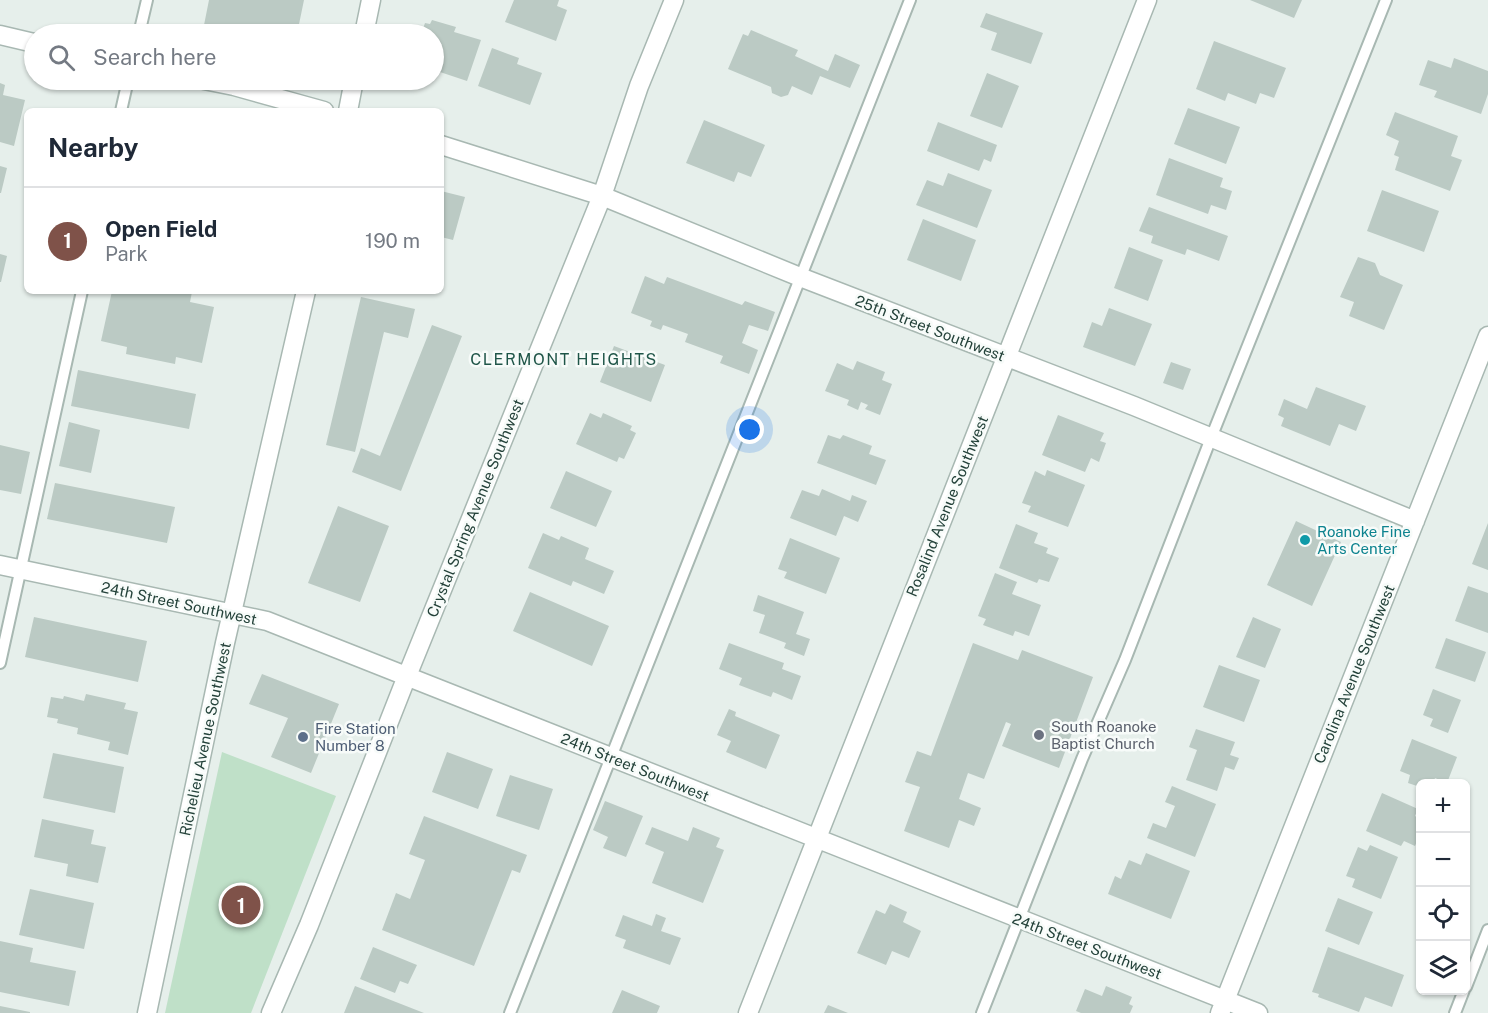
<!DOCTYPE html>
<html lang="en">
<head>
<meta charset="utf-8">
<style>
	body { margin:0; font-family:"Public Sans",sans-serif; background:#f2f2f3; color:#1f2937 }
	.controls { position:absolute; right:18px; bottom:18px; display:grid; overflow:hidden; border-radius:9px; box-shadow:0 2px 4px #0004 }
	.controls button { width:54px; height:54px; display:grid; place-items:center; padding:0; border:0; border-bottom:2px solid #e0e1e3; background:#fff; color:#1f2937; font:30px sans-serif }
	.you { position:absolute; left:750px; top:430px; width:21px; height:21px; margin:-15px; border:4px solid #fff; border-radius:50%; background:#1a73e8; box-shadow:0 0 0 9px #1a73e833 }
	.badge { display:grid; place-items:center; width:39px; height:39px; border-radius:50%; background:#7f5249; color:#fff; font-size:20px; font-weight:700 }
	.pin { position:absolute; translate:-50% -50%; border:3px solid #fff; box-shadow:0 2px 6px #0006 }
	.list { margin:0; padding:0; list-style:none }
	h2 { display:flex; justify-content:space-between; align-items:center; height:78px; margin:0; padding:0 24px; font-size:26px }
	h2 small { font-size:20px; font-weight:400; color:#747a83 }
	.list li { display:grid; grid-template-columns:39px 1fr auto; gap:18px; align-items:center; box-sizing:border-box; height:108px; padding:0 24px; border-top:2px solid #e0e1e3 }
	.list b { display:block; font-size:22px; white-space:nowrap }
	.list p { margin:0; font-size:20px; white-space:nowrap; color:#747a83 }
	.list em { font-size:20px; font-style:normal; color:#747a83 }
	.icon { flex:none; width:33px; height:33px; fill:none; stroke:currentColor; stroke-width:2; stroke-linecap:round; stroke-linejoin:round }
	.map { position:relative; flex:none; width:1488px; height:1013px; overflow:hidden }
	.search { position:absolute; background:#fff; box-shadow:0 2px 4px #0004; left:24px; top:24px; width:420px; height:66px; display:flex; align-items:center; gap:15px; box-sizing:border-box; padding:0 21px; border-radius:33px; color:#747a83; font-size:22px }
	.panel { position:absolute; background:#fff; box-shadow:0 2px 4px #0004; left:24px; top:108px; width:420px; height:186px; border-radius:9px }
	.map>svg:first-child { display:block }
	.green { fill:#bfe0c8 }
	.building { fill:#bbcac4 }
	.lines { fill:none; stroke-linecap:round; stroke-linejoin:round }
	.lane-casing { stroke:#a8b8b2; stroke-width:14 }
	.street-casing { stroke:#a8b8b2; stroke-width:21 }
	.lane { stroke:#fff; stroke-width:10 }
	.street { stroke:#fff; stroke-width:18 }
	.culture-dot { fill:#0f9aa8; stroke:#f7fbf9; stroke-width:2 }
	.worship-dot { fill:#6b7280; stroke:#f7fbf9; stroke-width:2 }
	.service-dot { fill:#5c6f8a; stroke:#f7fbf9; stroke-width:2 }
	.labels { text-anchor:middle; dominant-baseline:central; stroke-width:5; stroke-linejoin:round; paint-order:stroke }
	.street-label { font-size:15px; fill:#24423a; stroke:#f7fbf9 }
	.culture-label { font-size:15px; fill:#0d838f; stroke:#f7fbf9; text-anchor:start }
	.worship-label { font-size:15px; fill:#5b616d; stroke:#f7fbf9; text-anchor:start }
	.service-label { font-size:15px; fill:#4e5e75; stroke:#f7fbf9; text-anchor:start }
	.neighbourhood-label { font-size:16px; letter-spacing:1.5px; fill:#1f5548; stroke:#f7fbf9 }
</style>
</head>
<body>
<div class="map">
<svg width="1488" height="1013" viewBox="0 0 1488 1013">
	<rect width="100%" height="100%" fill="#e6efeb"/>
	<path class="green" d="M222,752l114,44 -85,217h-86z"/>
	<path class="building" d="M209,0h95l-7,34h-18l-43,-9 -1,7 -31,-7z
		M514,0h45l-2,6 10,4 -11,31 -51,-19z
		M1250,0h52l-8,18z
		M986,13l57,20 -12,31 -40,-14 6,-17 -17,-6z
		M432,20l24,7 -2,5 27,8 -14,41 -33,-11v-36h-13l4,-11 5,1z
		M751,30l47,20 -3,6 33,15 7,-17 25,11 -10,23 -30,-12 -8,19 -20,-9 -4,9 -7,2 -9,-4 -1,-6 -43,-18 15,-35 5,2z
		M1214,41l72,27 -12,30 -14,-5 -4,11 -28,-11 -3,8 -29,-12z
		M492,48l27,10 -2,6 25,9 -12,32 -52,-19z
		M1454,58l34,13v23l-7,20 -47,-17 3,-6 -18,-6 9,-25 23,8z
		M987,73l32,13 -17,42 -32,-12z
		M0,83l5,2 -2,10 22,5 -11,46 -14,-4z
		M1188,108l52,19 -14,37 -52,-20z
		M1395,112l63,24 -7,20 11,4 -12,31 -55,-21 4,-13 -5,-2 5,-14 -13,-6z
		M704,120l61,25 -14,32 -13,-5 -4,10 -48,-19z
		M938,122l59,23 -6,17 -7,-3 -5,12 -52,-20z
		M1169,158l54,20 -3,9 12,4 -6,19 -15,-5 -3,9 -52,-19z
		M0,166l7,2 -6,25h-1z
		M948,173l44,17 -15,38 -61,-23 11,-25 16,6z
		M1382,190l57,21 -15,41 -57,-21z
		M441,191l24,6 -12,43 -12,-3z
		M1149,207l79,29 -9,25 -32,-12 -2,6 -34,-12 2,-7 -14,-5z
		M923,219l53,21 -15,41 -54,-21z
		M1129,247l34,13 -15,41 -34,-13z
		M0,254l7,2 -6,26h-1z
		M1358,257l17,6 5,12 23,10 -19,45 -35,-14 5,-14 -14,-5z
		M645,276l19,8 3,-7 75,28 3,-4 30,11 -7,19 -19,-6 -7,18 16,7 -9,24 -29,-11 3,-7 -38,-14 3,-8 -25,-9 -2,5 -11,-4 2,-5 -21,-8z
		M112,291h74l6,1 -2,10 24,5 -12,56 -26,-6 -1,7 -49,-10 1,-7 -26,-6z
		M361,297l54,12 -7,29 -24,-6 -29,120 -29,-7z
		M1109,308l43,16 -17,42 -52,-19 9,-25 10,4z
		M432,325l30,11 -61,155 -49,-19 9,-24 19,8z
		M614,346l51,19 -14,37 -51,-20z
		M857,361l28,11 -3,8 10,4 -12,31 -15,-6 3,-4 -7,-3 -3,8 -11,-5 2,-5 -24,-9 12,-28 16,7z
		M1171,362l20,7 -8,21 -20,-7z
		M78,370l118,24 -7,35 -118,-23z
		M1316,387l50,19 -10,25 -17,-7 -9,22 -49,-20 3,-8 -6,-3 6,-16 23,10z
		M590,413l11,5 2,-5 29,13 -2,4 6,3 -12,26 -5,-2 -2,5 -41,-18z
		M1058,415l46,18 -4,8 6,2 -7,19 -8,-4 -6,14 -43,-17z
		M69,422l31,8 -9,43 -32,-7z
		M828,435l12,4 3,-4 29,11 -3,8 17,6 -10,25 -59,-22z
		M0,445l30,7 -9,42 -21,-4z
		M1047,470l38,15 -17,42 -40,-15 3,-6 -9,-3 13,-32 10,5z
		M566,471l46,20 -16,36 -46,-19z
		M55,483l120,24 -8,36 -120,-24z
		M822,489l28,12 2,-6 15,6 -9,21 -14,-6 -8,20 -46,-18 12,-28 17,6z
		M338,506l51,20 -29,76 -52,-19z
		M1296,521l45,21 -29,64 -45,-21z
		M1488,523v47l-16,-6z
		M1016,524l22,9 -4,10 14,5 -2,5 13,5 -10,24 -10,-3 -2,4 -38,-15z
		M543,533l16,7 2,-4 28,12 -4,11 29,12 -10,23 -31,-13 -2,5 -43,-18z
		M790,538l50,20 -14,36 -42,-16 3,-6 -9,-3z
		M995,573l22,9 -5,12 29,11 -12,31 -14,-5 -2,5 -30,-11 3,-6 -8,-3z
		M1468,586l20,7v40l-33,-12z
		M530,592l79,34 -17,40 -79,-35z
		M758,595l46,17 -8,22 14,5 -6,17 -20,-8 2,-5 -27,-10 6,-18 -12,-4z
		M34,617l113,24 -9,41 -113,-25z
		M1253,617l28,12 -16,39 -29,-11z
		M1446,638l40,14 -11,30 -40,-14z
		M729,643l55,20 -2,6 19,7 -9,24 -19,-8 -2,5 -32,-12 3,-7 -23,-9z
		M973,643l45,17 4,-10 71,27 -34,91 -57,-22 9,-22 -5,-2 -22,57 -16,-6 -9,26 22,9 -7,18 -15,-6 -10,28 -45,-17 16,-44 -15,-5 12,-31 14,5z
		M1219,665l41,15 -16,42 -41,-15z
		M262,674l77,30 -28,69 -40,-16 17,-39 -39,-14z
		M1433,689l28,11 -13,33 -18,-7 3,-7 -10,-4z
		M86,694l40,9 -2,6 14,3 -10,43 -20,-5 2,-8 -33,-8 1,-6 -21,-5 1,-4 -11,-2 4,-20 12,2 1,-3 20,5z
		M729,709l7,3 -1,4 45,19 -14,34 -40,-17 5,-11 -14,-6z
		M1196,729l39,13 -5,13 9,3 -5,12 -9,-3 -8,24 -31,-11 11,-30 -8,-3z
		M1412,739l45,18 -10,26 -12,-5 -2,6h-13v3l-12,-4 2,-8 -10,-4z
		M447,752l46,17 -15,40 -46,-17z
		M53,753l71,14 -9,46 -72,-15z
		M510,775l43,14 -14,41 -43,-14z
		M1172,786l44,18 -21,53 -48,-19 6,-15 13,5 9,-22 -10,-4z
		M1382,793l36,16 -3,7 5,3v15l-5,12 -11,-5 -3,5 -35,-15z
		M605,801l38,15 -17,41 -23,-9 5,-11 -15,-7z
		M424,816l103,39 -7,18 -8,-3 -38,96 -92,-36 14,-37 14,6 15,-39 -16,-6z
		M42,819l52,11 -3,14 15,3 -8,36 -32,-7 2,-12 -34,-7z
		M652,827l36,14 5,-14 27,11 -4,9 8,3 -21,53 -51,-20 12,-31 -19,-8z
		M1370,845l28,12 -17,42 -29,-12 3,-8 -9,-3 12,-29 9,4z
		M1146,853l44,18 -19,48 -63,-25 7,-18 6,3 8,-19 12,5z
		M30,889l64,14 -10,46 -65,-14z
		M1338,898l35,14 -14,33 -34,-14z
		M890,904l17,8 -4,10 18,9 -12,27 -17,-7 -6,14 -29,-12 19,-43 9,4z
		M656,914l10,4 -5,13 20,7 -11,27 -47,-17 3,-8 -11,-4 8,-21 29,11z
		M0,941l33,7 -3,14 46,9 -7,35 -69,-14z
		M373,947l44,18 -9,19 -8,-3 -5,12 -35,-14z
		M1328,947l76,28 -12,32 -27,-10 -6,15 -41,-15 1,-3 -7,-2z
		M355,986l69,27h-80z
		M1106,986l26,11 -3,7 4,2 -3,7h-49l-5,-2 9,-22 17,7z
		M622,990l38,16 -3,7h-45z
		M828,1005l20,8h-24z
		M0,1006l30,6v1h-30z"/>
	<g class="lines">
		<defs>
			<path id="lane" d="M139,34l8,-34
				M121,111l7,-31
				M0,663l82,-372
				M1466,987l22,-57
				M510,1013l400,-1013
				M982,1013l100,-254 43,-99 86,-222 175,-438
				M1455,1013l9,-23"/>
			<path id="street" d="M364,34l7,-34
				M0,35l34,8
				M204,80l30,6 90,25
				M348,111l6,-31
				M441,145l161,51 198,81 334,129 281,115
				M0,565l267,56 991,392
				M147,1013l78,-370 81,-352
				M271,1013l38,-88 98,-249 195,-480 37,-110 35,-86
				M748,1013l399,-1013
				M1220,1013l268,-677"/>
		</defs>
		<use href="#lane" class="lane-casing"/>
		<use href="#street" class="street-casing"/>
		<use href="#lane" class="lane"/>
		<use href="#street" class="street"/>
	</g>
	<circle class="culture-dot" cx="1305" cy="540" r="6"/>
	<circle class="worship-dot" cx="1039" cy="735" r="6"/>
	<circle class="service-dot" cx="303" cy="737" r="6"/>
	<g class="labels">
		<g class="street-label">
			<text transform="translate(930 328) rotate(21)">25th Street Southwest</text>
			<text transform="translate(947 506) rotate(-68)">Rosalind Avenue Southwest</text>
			<text transform="translate(475 508) rotate(-68)">Crystal Spring Avenue Southwest</text>
			<text transform="translate(179 603) rotate(12)">24th Street Southwest</text>
			<text transform="translate(1354 674) rotate(-68)">Carolina Avenue Southwest</text>
			<text transform="translate(205 739) rotate(-78)">Richelieu Avenue Southwest</text>
			<text transform="translate(635 767) rotate(22)">24th Street Southwest</text>
			<text transform="translate(1087 946) rotate(21)">24th Street Southwest</text>
		</g>
		<g class="culture-label">
			<text x="1317" y="531">Roanoke Fine<tspan x="1317" dy="17">Arts Center</tspan></text>
		</g>
		<g class="worship-label">
			<text x="1051" y="726">South Roanoke<tspan x="1051" dy="17">Baptist Church</tspan></text>
		</g>
		<g class="service-label">
			<text x="315" y="728">Fire Station<tspan x="315" dy="17">Number 8</tspan></text>
		</g>
		<g class="neighbourhood-label">
			<text x="564" y="359">CLERMONT HEIGHTS</text>
		</g>
	</g>
</svg>
<div class="controls">
<button>+</button>
<button>−</button>
<button><svg class="icon" aria-label="locate" viewBox="0 0 24 24"><circle cx="12" cy="12" r="6"/><path d="M12 2v4M12 18v4M2 12h4M18 12h4"/></svg></button>
<button><svg class="icon" aria-label="layers" viewBox="0 0 24 24"><path d="M12 4l9 5-9 5-9-5zM3 14l9 5 9-5"/></svg></button>
</div>
<div class="you"></div>
<div class="pin badge" style="left:241px;top:905px">1</div>
<div class="search"><svg class="icon" aria-label="search" viewBox="0 0 24 24"><circle cx="10" cy="10" r="6"/><path d="M15 15l6 6"/></svg>Search here</div>
<section class="panel">
<h2>Nearby<small></small></h2>
<ul class="list">
<li><span class="badge">1</span><div><b>Open Field</b><p>Park</p></div><em>190 m</em></li>
</ul>
</section>
</div>
</body>
</html>
